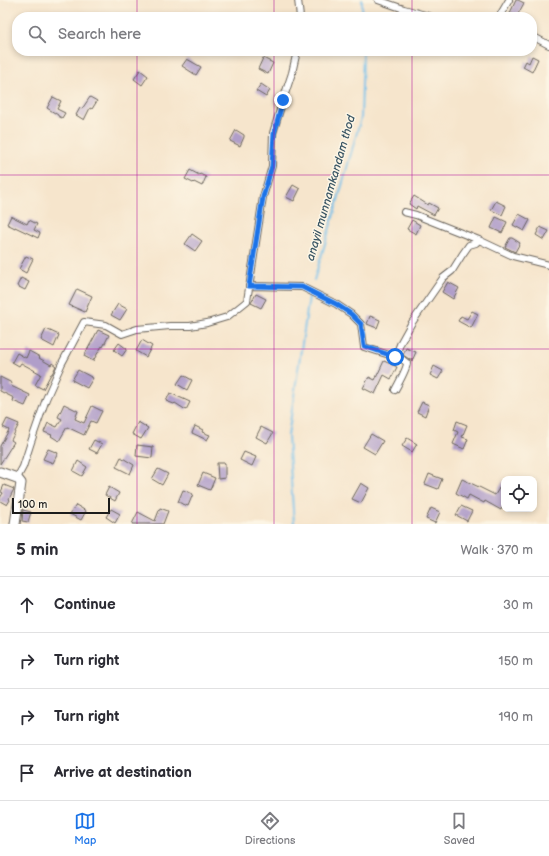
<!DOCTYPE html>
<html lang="en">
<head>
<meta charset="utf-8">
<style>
	body { margin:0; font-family:"Balsamiq Sans",sans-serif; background:#f7f7f7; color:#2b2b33 }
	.controls { position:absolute; right:12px; bottom:12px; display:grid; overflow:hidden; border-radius:8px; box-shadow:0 2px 6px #0003 }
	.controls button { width:36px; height:36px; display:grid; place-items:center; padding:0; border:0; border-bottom:1px solid #e1e1e2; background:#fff; color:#2b2b33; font:20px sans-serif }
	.scale { position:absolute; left:12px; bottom:10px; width:98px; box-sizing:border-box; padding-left:4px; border:2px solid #1c1c1c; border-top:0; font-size:11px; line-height:14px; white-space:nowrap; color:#1c1c1c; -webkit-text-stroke:3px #fcf5e5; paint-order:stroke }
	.stop { position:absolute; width:12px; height:12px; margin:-9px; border:3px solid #1a73e8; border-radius:50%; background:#fff }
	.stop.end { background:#1a73e8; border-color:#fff; box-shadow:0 1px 4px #0008 }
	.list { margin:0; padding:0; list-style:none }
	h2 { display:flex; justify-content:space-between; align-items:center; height:52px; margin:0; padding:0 16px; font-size:17px }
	h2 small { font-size:13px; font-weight:400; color:#7c7c81 }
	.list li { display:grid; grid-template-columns:26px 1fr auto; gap:12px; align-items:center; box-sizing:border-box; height:56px; padding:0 16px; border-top:1px solid #e1e1e2 }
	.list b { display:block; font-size:15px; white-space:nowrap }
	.list em { font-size:13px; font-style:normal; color:#7c7c81 }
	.icon { flex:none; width:22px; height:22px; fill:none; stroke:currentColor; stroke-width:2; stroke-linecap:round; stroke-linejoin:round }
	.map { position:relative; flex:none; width:549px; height:524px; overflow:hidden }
	.search { position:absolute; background:#fff; box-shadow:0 2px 6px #0003; left:12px; right:12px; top:12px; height:44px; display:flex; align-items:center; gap:10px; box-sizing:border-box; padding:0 14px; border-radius:16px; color:#7c7c81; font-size:15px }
	.sheet { height:276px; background:#fff }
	nav { display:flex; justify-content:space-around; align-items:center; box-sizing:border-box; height:56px; border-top:1px solid #e1e1e2; background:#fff; font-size:11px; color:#7c7c81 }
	nav a { display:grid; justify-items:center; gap:2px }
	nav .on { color:#1a73e8 }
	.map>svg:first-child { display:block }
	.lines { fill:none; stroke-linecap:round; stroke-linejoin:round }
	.stream { stroke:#70bfeb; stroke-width:2 }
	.building { fill:#b09ec9 }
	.minor-casing { stroke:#68625a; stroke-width:8 }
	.secondary-casing { stroke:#68625a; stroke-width:11 }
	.minor { stroke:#fff; stroke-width:6 }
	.secondary { stroke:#fff; stroke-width:9 }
	.route { stroke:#1a73e8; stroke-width:5 }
	.grid { fill:none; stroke:#b5179e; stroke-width:1; stroke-opacity:0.55 }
	.labels { text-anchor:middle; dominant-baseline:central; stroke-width:3; stroke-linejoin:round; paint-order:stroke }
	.water-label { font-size:12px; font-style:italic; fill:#395564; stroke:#fcf5e5 }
</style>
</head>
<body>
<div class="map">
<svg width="549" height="524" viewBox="0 0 549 524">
	<rect width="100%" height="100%" fill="#fcf5e5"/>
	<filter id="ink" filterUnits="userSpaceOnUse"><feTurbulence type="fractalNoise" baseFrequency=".025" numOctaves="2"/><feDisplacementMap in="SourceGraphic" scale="8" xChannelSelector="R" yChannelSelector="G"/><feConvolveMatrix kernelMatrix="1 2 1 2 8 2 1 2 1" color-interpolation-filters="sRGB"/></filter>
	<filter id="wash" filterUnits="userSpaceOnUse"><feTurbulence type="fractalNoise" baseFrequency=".012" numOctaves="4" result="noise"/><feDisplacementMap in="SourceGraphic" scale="16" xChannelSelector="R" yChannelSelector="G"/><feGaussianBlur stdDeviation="0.9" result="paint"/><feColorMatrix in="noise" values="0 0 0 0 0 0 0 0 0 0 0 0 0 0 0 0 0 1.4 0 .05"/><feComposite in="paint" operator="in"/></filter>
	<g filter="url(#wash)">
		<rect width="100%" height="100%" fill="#f6e5cc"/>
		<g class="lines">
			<path class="stream" d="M362,17v-17
				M314,280l20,-66 27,-96 2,-67
				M294,524l-6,-88 21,-139"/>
		</g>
		<g id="blocks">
			<path class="building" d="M516,0h2l6,3 -7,13 -7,-3z
				M532,56l6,3 -6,13 -9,-5 3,-6 3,2z
				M263,58l10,5 -5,11 -10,-5z
				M187,59l14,8 -5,8 -14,-9z
				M140,70l8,6 -6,9 -8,-6z
				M261,84l9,6 -4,7 -10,-6z
				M53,97l8,4 -4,8 8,4 -3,5 -4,-2v-1l-11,-7z
				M90,97l7,4 -5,8 -2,-1 -6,12 -8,-5 4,-7 2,1z
				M236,130l8,5v2l-4,9 -10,-5z
				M190,170l9,5 1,-1 6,3 -4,9 -8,-4 -1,1 -8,-4z
				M293,185l7,4 -6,12 -8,-4z
				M414,196l14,9 1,-2 9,5 -4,7 -17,-9 -1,3 -7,-5z
				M496,201l10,5 -4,9 -11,-5z
				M519,214l11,6 -6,11 -11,-6z
				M11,216l16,8 2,-4 8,4 -3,6 6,3 -2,5 -23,-11v1l-8,-4z
				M496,217l11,5 -5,11 -11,-5z
				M412,220l8,5 -4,9 -9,-5z
				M540,227l9,4 -5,9 -8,-5z
				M192,234l10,7 -7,10 -10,-7z
				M510,238h2l8,5 -5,9 -10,-5z
				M26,256l7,3 -7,14 -7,-4z
				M21,278l8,4 -4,8 -8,-4z
				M448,282l11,6 -6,11 -11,-7z
				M77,289l15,7 -7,16 -16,-7z
				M256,294l10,5 -5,9 -10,-5z
				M118,304l9,5 -7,11 -9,-5z
				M472,311l6,3 -7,14 -13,-7 3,-5 6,3z
				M370,316l10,4 -3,8 -10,-4z
				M46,329l13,6 -5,12 -13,-7z
				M98,330l11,5 -6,12 -1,-1 -9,15 -9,-5z
				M142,340l10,6 -6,11 -10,-6z
				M119,343l8,6 -5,7 -8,-6z
				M406,348l10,4 -4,9 -9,-6z
				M29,351l11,6 -1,1 12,7 1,-2 4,3 -4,8h-1l-8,15 -8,-4 6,-11 -20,-11 -2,3 -7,-4 5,-9 9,5z
				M384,361l13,6 -6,12 -7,-4 -9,19 -12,-6 6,-11 6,3z
				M434,366l9,5 -5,8 -8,-4z
				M78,370l15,8 -6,10 -15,-8z
				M183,375l9,5 -5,10 -10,-6z
				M0,377l12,6 -1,3 19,9 -5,11 -12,-5 1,-3 -14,-7z
				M170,393l20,9 -4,8 -11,-7 -1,1 -8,-3z
				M422,402l7,3 -4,11 -8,-4z
				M64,404l14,7 -3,8 9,4 8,-17 10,5 -6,12 -5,-2 -7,14 -17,-8 -8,14 -8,-5 1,-1 -8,-3 4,-9 9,4 5,-8 -4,-2z
				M7,419l12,5 -8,16 3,2 -14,22v-18l9,-16 -6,-3z
				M457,421l10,4 -5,12 6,2 -4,10 -11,-5 5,-12 -4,-2z
				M138,422l10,6 -7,11 -9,-5z
				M195,426l8,4 -1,2 8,3 -3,5 -15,-7z
				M261,427l12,6 -6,10 -11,-6z
				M371,434l12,7 -8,13 -12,-7z
				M407,438l10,6 -5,8 -10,-6z
				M94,440l8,4 -5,9 -8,-4z
				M137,445l16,2 -1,11 -16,-2z
				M48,449l10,4 -5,10 -10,-4z
				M244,452l12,5 -4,9 -12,-6z
				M121,457l13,8 -4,9 -14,-7z
				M78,461l9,6 -5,9 -9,-5z
				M217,463h8v15l-7,1z
				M158,469l10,5 -6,11 -10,-6z
				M203,473l12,5 -5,12 -12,-5z
				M429,474l13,5 -4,10 -13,-5z
				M462,479l19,9 14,7 9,-15v28l-2,-1 -1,3 -16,-9 -1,2 -15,-8 -2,4 -11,-6z
				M361,483l8,5 -8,15 -9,-4z
				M4,485l10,4 -5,10 1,1 -3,5 -7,-4v-3l3,-5 -2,-1z
				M109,487l10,6 -4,8 -10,-6z
				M183,490l10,4 -5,12 -10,-4z
				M76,505l10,6 -5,9 -11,-6z
				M461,506l11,5 -5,10 -11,-6z
				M160,508l8,3 -5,13h-31l6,-12 17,9z
				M431,508l9,4 -5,11 -9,-4z
				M111,509l9,5 -5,9 -9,-6z
				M23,510l8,2 -3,10 -6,-1z"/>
		</g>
	</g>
	<g filter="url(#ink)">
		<use href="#blocks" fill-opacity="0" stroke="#68625a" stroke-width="1"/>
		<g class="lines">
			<defs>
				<path id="minor" d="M298,0l2,17
					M378,0l26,9 28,8
					M499,17l10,-17
					M532,36l17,9
					M404,212l12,3 25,10 38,15
					M249,286l53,1 34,17 15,10 10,10 3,23 38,12 5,4c0,6 -9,21 -12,27
					M395,357l6,-15 10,-18 32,-46 9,-7 10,-16 7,-10 7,-2 3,-3 34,16 36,9
					M17,478l6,-11 8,-25 15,-43 16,-36 22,-41 22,3 16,9 15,-5 33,-3h20l17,-3 20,-6 20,-16 16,-104 9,-31 1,-33 10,-33 9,-27 5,-22"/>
				<path id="secondary" d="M0,472l17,6 4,5 -6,41"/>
			</defs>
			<use href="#minor" class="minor-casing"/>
			<use href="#secondary" class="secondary-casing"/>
			<use href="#minor" class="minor"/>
			<use href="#secondary" class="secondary"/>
		</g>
	</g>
	<g class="lines" filter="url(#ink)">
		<path class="route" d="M283,100l-9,34 -2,32 -9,31 -14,89 53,1 34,17 15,10 10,10 3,22 31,11"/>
	</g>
	<path class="grid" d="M137,0v17M274,0v17M412,0v17M137,51v473M274,51v473M412,51v473M0,175h549M0,349h549"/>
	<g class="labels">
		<g class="water-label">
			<text transform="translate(331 188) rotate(-74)">anayil munnamkandam thod</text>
		</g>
	</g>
</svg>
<div class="controls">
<button><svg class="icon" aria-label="locate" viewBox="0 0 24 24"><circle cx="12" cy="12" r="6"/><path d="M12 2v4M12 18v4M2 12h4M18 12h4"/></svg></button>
</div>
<div class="scale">100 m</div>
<div class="stop" style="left:395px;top:357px"></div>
<div class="stop end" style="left:283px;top:100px"></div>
<div class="search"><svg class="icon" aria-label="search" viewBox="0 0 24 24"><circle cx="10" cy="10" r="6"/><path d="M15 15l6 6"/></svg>Search here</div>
</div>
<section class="sheet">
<h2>5 min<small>Walk · 370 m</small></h2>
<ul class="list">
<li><svg class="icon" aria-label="ahead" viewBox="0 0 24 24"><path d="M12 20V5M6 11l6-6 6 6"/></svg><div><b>Continue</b></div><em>30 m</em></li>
<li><svg class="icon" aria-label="right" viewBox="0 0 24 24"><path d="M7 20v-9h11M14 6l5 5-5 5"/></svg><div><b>Turn right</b></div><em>150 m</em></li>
<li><svg class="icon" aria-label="right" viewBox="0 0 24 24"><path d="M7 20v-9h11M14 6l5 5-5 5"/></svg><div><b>Turn right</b></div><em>190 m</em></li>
<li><svg class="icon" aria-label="arrive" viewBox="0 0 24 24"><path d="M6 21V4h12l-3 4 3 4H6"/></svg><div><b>Arrive at destination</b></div></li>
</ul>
</section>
<nav>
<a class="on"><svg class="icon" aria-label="map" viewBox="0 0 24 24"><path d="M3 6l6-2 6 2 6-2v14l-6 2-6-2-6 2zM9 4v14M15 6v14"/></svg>Map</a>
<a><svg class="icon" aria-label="directions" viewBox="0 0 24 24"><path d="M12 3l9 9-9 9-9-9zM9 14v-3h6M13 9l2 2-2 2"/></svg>Directions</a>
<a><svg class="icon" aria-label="saved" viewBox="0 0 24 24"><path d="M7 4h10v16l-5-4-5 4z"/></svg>Saved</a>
</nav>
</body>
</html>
